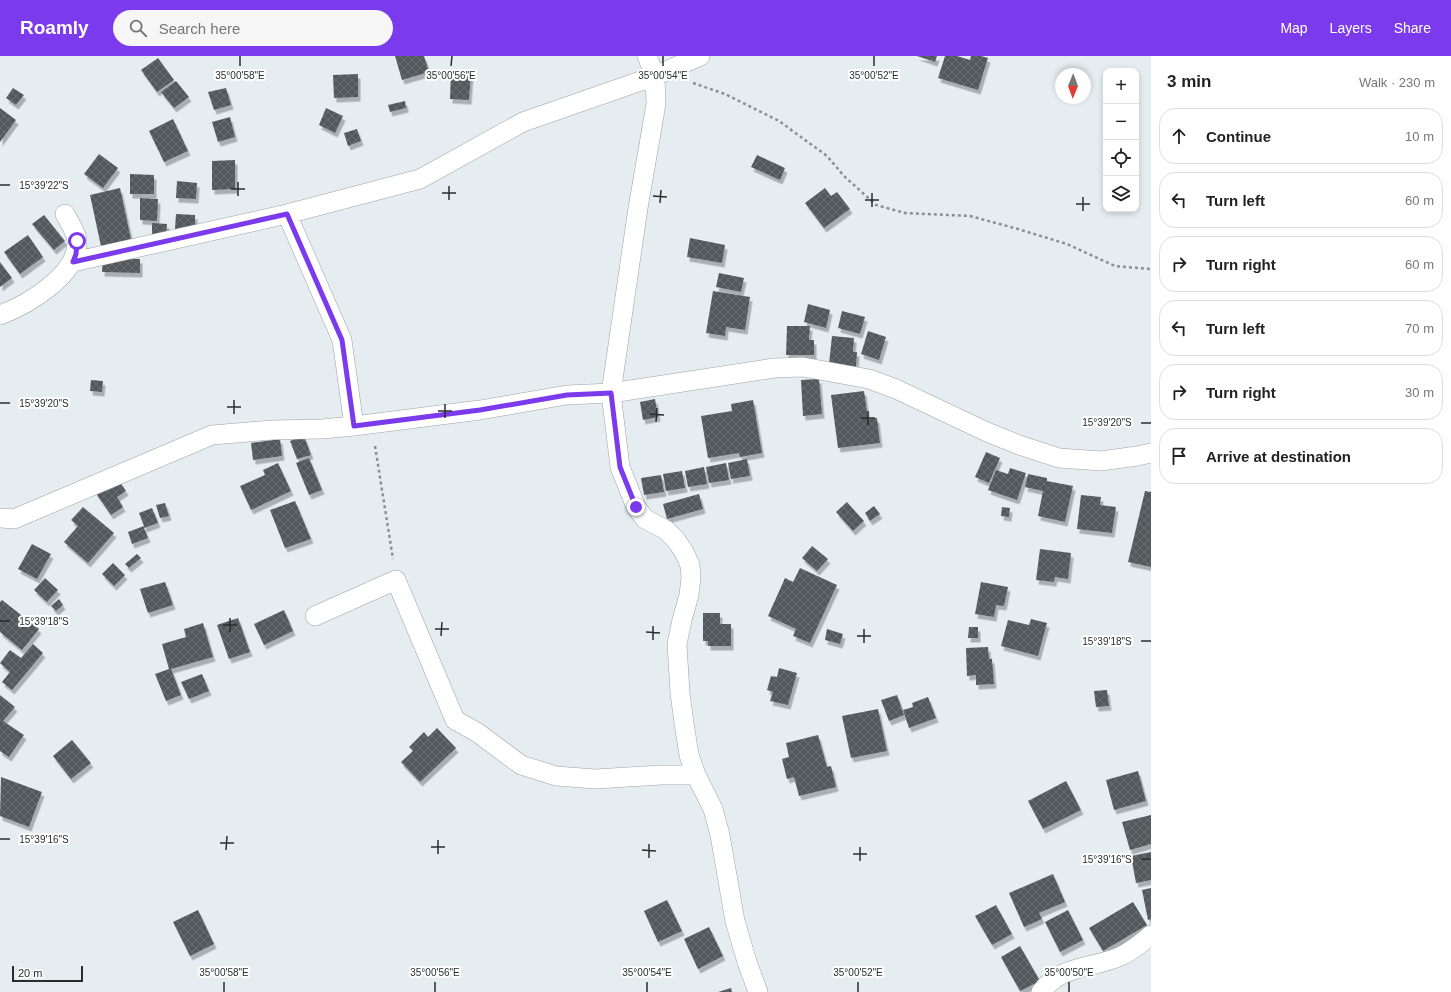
<!DOCTYPE html>
<html lang="en">
<head>
<meta charset="utf-8">
<style>
	body { margin:0; font-family:Helvetica,sans-serif; background:#f6f6f6; color:#222 }
	.controls { position:absolute; right:12px; top:12px; display:grid; overflow:hidden; border-radius:8px; box-shadow:0 2px 6px #0003 }
	.controls button { width:36px; height:36px; display:grid; place-items:center; padding:0; border:0; border-bottom:1px solid #e0e0e0; background:#fff; color:#222; font:20px sans-serif }
	.compass { position:absolute; left:1055px; top:12px; width:36px; height:36px; border-radius:50%; background:#fff; box-shadow:0 2px 6px #0003; rotate:181deg }
	.scale { position:absolute; left:12px; bottom:10px; width:71px; box-sizing:border-box; padding-left:4px; border:2px solid #2a2d2e; border-top:0; font-size:11px; line-height:14px; white-space:nowrap; color:#2a2d2e; -webkit-text-stroke:3px #fff; paint-order:stroke }
	.stop { position:absolute; width:12px; height:12px; margin:-9px; border:3px solid #7c3aed; border-radius:50%; background:#fff }
	.stop.end { background:#7c3aed; border-color:#fff; box-shadow:0 1px 4px #0008 }
	.list { margin:0; padding:0; list-style:none }
	h2 { display:flex; justify-content:space-between; align-items:center; height:52px; margin:0; padding:0 16px; font-size:17px }
	h2 small { font-size:13px; font-weight:400; color:#767676 }
	.list li { display:grid; grid-template-columns:26px 1fr auto; gap:12px; align-items:center; box-sizing:border-box; height:56px; margin:0 8px 8px; padding:0 8px; border:1px solid #e0e0e0; border-radius:16px }
	.list b { display:block; font-size:15px; white-space:nowrap }
	.list em { font-size:13px; font-style:normal; color:#767676 }
	.icon { flex:none; width:22px; height:22px; fill:none; stroke:currentColor; stroke-width:2; stroke-linecap:round; stroke-linejoin:round }
	.map { position:relative; flex:none; width:1151px; height:936px; overflow:hidden }
	header { display:flex; align-items:center; gap:24px; box-sizing:border-box; height:56px; padding:0 20px; background:#7c3aed; color:#fff }
	header strong { font-size:19px }
	nav { display:flex; gap:22px; margin-inline-start:auto; font-size:14px }
	.search { width:280px; height:36px; background:#f6f6f6; display:flex; align-items:center; gap:10px; box-sizing:border-box; padding:0 14px; border-radius:22px; color:#767676; font-size:15px }
	main { display:flex }
	aside { flex:1; background:#fff }
	.map>svg:first-child { display:block }
	.building { fill:url(#building-cross-hatch); filter:url(#shadow) }
	.lines { fill:none; stroke-linecap:round; stroke-linejoin:round }
	.street-casing { stroke:#9ca3a7; stroke-width:20 }
	.path { stroke:#8a9092; stroke-width:2.5; stroke-dasharray:3 3; stroke-linecap:butt }
	.street { stroke:#fff; stroke-width:19 }
	.route { stroke:#7c3aed; stroke-width:5 }
	.ticks { fill:none; stroke:#2a2d2e; stroke-width:1.5 }
	.ticks-label { font-size:10px; text-anchor:middle; fill:#2a2d2e; stroke:#fff; stroke-width:4; stroke-linejoin:round; paint-order:stroke }
</style>
</head>
<body>
<header>
<strong>Roamly</strong>
<div class="search"><svg class="icon" aria-label="search" viewBox="0 0 24 24"><circle cx="10" cy="10" r="6"/><path d="M15 15l6 6"/></svg>Search here</div>
<nav><a>Map</a><a>Layers</a><a>Share</a></nav>
</header>
<main>
<div class="map">
<svg width="1151" height="936" viewBox="0 0 1151 936">
	<defs>
		<pattern id="building-cross-hatch" width="8" height="8" patternUnits="userSpaceOnUse"><rect width="8" height="8" fill="#53595c"/><path d="M0 0l8 8M0 8l8-8" fill="none" stroke="#696e70"/></pattern>
		<filter id="shadow"><feDropShadow dx="2.5" dy="4.5" stdDeviation="0" flood-color="#0004"/></filter>
	</defs>
	<rect width="100%" height="100%" fill="#e5edf1"/>
	<path class="building" d="M395,0h29l5,16 -27,8z
		M917,0h20l-2,6z
		M945,0h12l13,4 1,-4h10l7,2 -10,32 -40,-12z
		M158,2l16,22 -17,12 -16,-22z
		M451,16l20,1 -2,27 -19,-1z
		M358,18v23l-24,1 -1,-23z
		M176,25l13,16 -15,11 -13,-16z
		M13,32l11,7 -8,10 -10,-7z
		M226,32l5,17 -17,5 -6,-18z
		M405,45l1,7 -16,4 -2,-7z
		M0,52l16,12 -16,22z
		M326,52l17,8 -8,17 -16,-8z
		M230,61l5,20 -17,5 -6,-20z
		M173,63l15,32 -24,11 -15,-31z
		M357,73l4,12 -13,5 -4,-13z
		M99,98l19,14 -15,20 -19,-14z
		M757,99l28,13 -5,12 -29,-13z
		M235,104v29l-23,1v-29z
		M130,118l24,1v19h-24z
		M177,125l20,2 -1,16 -20,-1z
		M120,132l12,56 -30,7 -12,-56z
		M825,132l6,8 6,-4 13,17 -26,19 -19,-25z
		M140,142l18,1 -1,22 -17,-1z
		M176,158l19,1v14h-20z
		M44,159l21,26 -11,9 -22,-26z
		M152,167l15,1 -1,14 -14,-1z
		M28,179l15,22 -23,17 -16,-22z
		M690,182l35,7 -3,18 -35,-6z
		M103,202l37,1v14l-38,-1z
		M0,206l12,16 -12,9z
		M719,217l25,5 -3,14 -25,-5z
		M713,235l37,6 -5,33 -19,-3 -1,9 -19,-3z
		M808,248l22,6 -4,18 -22,-6z
		M842,255l23,6 -5,17 -22,-6z
		M787,270h23l-1,14h5v15h-28z
		M868,275l18,6 -7,23 -18,-6z
		M832,280l22,2 -1,14h4l-1,15 -27,-3z
		M819,323l3,35 -19,2 -2,-36z
		M91,324l12,1 -1,11 -12,-1z
		M864,335l4,28 9,-1 3,25 -42,5 -7,-53z
		M655,343l3,18 -15,3 -3,-18z
		M753,344l9,53 -22,4 -1,-4 -31,5 -7,-42 31,-5 -1,-7z
		M304,380l7,19 -14,4 -7,-18z
		M280,383l2,17 -29,4 -2,-17z
		M986,396l14,6 -11,25 -14,-6z
		M309,402l13,32 -13,5 -13,-32z
		M747,403l3,17 -19,3 -3,-16z
		M278,407l13,28 -40,19 -11,-24 25,-11 -2,-5z
		M726,407l3,17 -20,3 -3,-16z
		M704,411l3,17 -19,3 -3,-16z
		M1010,412l16,5 -9,27 -29,-10 8,-20 12,4z
		M682,415l3,17 -19,3 -3,-17z
		M1028,418l19,4v3l26,5 -8,36 -27,-6 5,-25 -18,-4z
		M661,419l3,17 -20,3 -3,-17z
		M117,422l9,13 -9,6 6,10 -12,8 -16,-23z
		M1145,435l6,1v75l-23,-5z
		M699,438l4,15 -36,10 -4,-15z
		M1081,439l20,2 -1,8 16,2 -4,26 -35,-4z
		M295,445l16,38 -26,9 -15,-38z
		M847,446l17,19 -11,10 -17,-19z
		M165,447l4,13 -9,2 -4,-13z
		M874,450l6,8 -10,7 -5,-8z
		M83,451l31,26 -26,30 -24,-21 14,-16 -7,-6z
		M1002,451l8,1 -1,9 -8,-1z
		M152,452l6,15 -14,5 4,10 -16,6 -4,-12 16,-6 -5,-13z
		M32,488l19,10 -14,25 -19,-10z
		M812,490l16,13 -11,12 -15,-13z
		M1040,493l31,4 -3,26 -13,-2 -1,5 -18,-2z
		M137,498l4,4 -12,10 -4,-4z
		M113,507l12,12 -11,11 -12,-12z
		M800,512l37,17 -27,58 -17,-7 3,-7 -28,-13 17,-38 8,4z
		M45,522l13,12 -11,12 -13,-12z
		M165,526l8,23 -25,8 -8,-24z
		M981,526l27,5 -4,19 -8,-1 -2,12 -19,-3z
		M59,543l4,6 -7,6 -5,-5z
		M2,544l37,29 -17,21 -22,-18v-30z
		M284,554l9,21 -29,14 -10,-21z
		M703,557h17v11h11v22h-23v-5h-5z
		M238,562l12,34 -21,7 -12,-34z
		M1031,563l16,4 -9,33 -37,-10 7,-26 21,5z
		M203,567l10,34 -42,12 10,26 -15,6 -11,-27 14,-5 -7,-25 24,-7 -2,-8z
		M969,571h9v11h-10z
		M827,573l16,5 -3,10 -15,-4z
		M33,588l10,9 -31,37 -10,-8 8,-10 -10,-9 10,-13 11,8z
		M988,591l1,12h3l2,25 -18,1v-10l-9,1 -1,-28z
		M779,612l18,5 -9,32 -18,-4 3,-9 -6,-2 4,-14 6,1z
		M202,618l7,17 -20,8 -8,-17z
		M1107,634l2,16 -13,1 -2,-16z
		M0,639l15,12 -12,14 21,14 -15,22 -9,-6z
		M897,639l7,20 -15,6 -8,-21z
		M928,641l8,21 -27,10 -6,-18 10,-3 -1,-4z
		M878,653l9,42 -36,7 -9,-42z
		M437,672l19,20 -36,34 -19,-20 12,-11 -4,-4 15,-15 4,5z
		M818,679l9,32 4,-1 5,21 -37,9 -5,-19 -7,2 -5,-20 7,-2 -3,-14z
		M72,684l19,23 -20,16 -18,-23z
		M1138,715l8,30 -32,9 -8,-30z
		M1,721l41,15 -13,35 -29,-11z
		M1066,725l15,29 -38,19 -15,-28z
		M1151,759v29l-21,6 -8,-28z
		M1151,796v28l-15,3 -5,-27z
		M1053,818l12,28 -26,11 3,6 -18,8 -15,-34z
		M1151,832v31l-3,1 -6,-30z
		M667,844l15,31 -24,11 -14,-31z
		M1133,846l14,23 -44,26 -14,-23z
		M996,849l16,29 -20,11 -17,-29z
		M198,854l16,34 -24,12 -17,-34z
		M1068,854l15,30 -23,12 -15,-30z
		M709,871l14,29 -25,13 -14,-30z
		M1020,890l20,35 -20,10 -19,-34z
		M731,932l1,4h-14z"/>
	<g class="lines">
		<defs>
			<path id="street" d="M647,0l8,20 1,28 -18,104 -27,185 9,74 16,40 9,12 21,11 10,10 8,12 6,13 1,13 -2,17 -7,25 -5,24 3,49 4,30 5,32 7,20
				M287,158l55,126 12,86
				M73,206l214,-48 133,-35 103,-57 132,-46 45,-20
				M0,259c27,-10 78,-40 77,-73 0,-9 -8,-20 -12,-28
				M0,462l14,1 198,-84 61,-5 49,-1 32,-3 126,-16 87,-15 44,-2 163,-25 29,-1 66,12 27,10 91,43 32,13 40,13 42,3 36,-5 14,-3
				M315,560l81,-36 59,140 23,13 43,32 35,11 39,3 66,-4h35l17,34 7,26 15,86 12,41 11,30
				M1041,936c20,-28 52,-23 80,-36 11,-5 20,-13 30,-21"/>
		</defs>
		<use href="#street" class="street-casing"/>
		<path class="path" d="M693,27l32,11 54,27 48,35 17,20 32,29 29,8 65,3 48,13 49,15 48,22 36,3
			M375,390l18,113"/>
		<use href="#street" class="street"/>
	</g>
	<g class="lines">
		<path class="route" d="M77,185l-1,13 -3,8 214,-48 55,126 12,86 126,-16 87,-15 44,-2 9,74 16,40"/>
	</g>
	<path class="ticks" d="M240,10v-10M451,10l1,-10M663,10v-10M874,10v-10M0,129h10M231,133h14M442,137h14M238,140v-14M653,140l14,1M449,144v-14M865,144h14M660,147l1,-13M1076,148h14M872,151v-14M1083,155v-14M0,347h10M227,351h14M438,355h14M234,358v-14M650,358l14,1M445,362v-14M861,362h14M656,366l1,-14M1141,367h10M868,369v-14M0,565h10M223,569h14M435,573h14M230,576v-14M646,576l14,1M441,580l1,-14M857,580h14M653,584v-14M1141,585h10M864,587v-14M0,783h10M220,787h14M431,791h14M226,794l1,-14M642,794l14,1M438,798v-14M853,798h14M649,802v-14M1141,803h10M860,805v-14M224,936v-10M435,936v-10M647,936v-10M858,936v-10M1069,936v-10"/>
	<g class="ticks-label">
		<text x="240" y="23">35°00'58"E</text>
		<text x="451" y="23">35°00'56"E</text>
		<text x="663" y="23">35°00'54"E</text>
		<text x="874" y="23">35°00'52"E</text>
		<text x="44" y="133">15°39'22"S</text>
		<text x="44" y="351">15°39'20"S</text>
		<text x="1107" y="370">15°39'20"S</text>
		<text x="44" y="569">15°39'18"S</text>
		<text x="1107" y="589">15°39'18"S</text>
		<text x="44" y="787">15°39'16"S</text>
		<text x="1107" y="807">15°39'16"S</text>
		<text x="224" y="920">35°00'58"E</text>
		<text x="435" y="920">35°00'56"E</text>
		<text x="647" y="920">35°00'54"E</text>
		<text x="858" y="920">35°00'52"E</text>
		<text x="1069" y="920">35°00'50"E</text>
	</g>
</svg>
<div class="controls">
<button>+</button>
<button>−</button>
<button><svg class="icon" aria-label="locate" viewBox="0 0 24 24"><circle cx="12" cy="12" r="6"/><path d="M12 2v4M12 18v4M2 12h4M18 12h4"/></svg></button>
<button><svg class="icon" aria-label="layers" viewBox="0 0 24 24"><path d="M12 4l9 5-9 5-9-5zM3 14l9 5 9-5"/></svg></button>
</div>
<svg class="compass" viewBox="-18 -18 36 36"><path d="M0-13l5 13h-10z" fill="#e53935"/><path d="M0 13l5-13h-10z" fill="#767676"/></svg>
<div class="scale">20 m</div>
<div class="stop" style="left:77px;top:185px"></div>
<div class="stop end" style="left:636px;top:451px"></div>
</div>
<aside>
<h2>3 min<small>Walk · 230 m</small></h2>
<ul class="list">
<li><svg class="icon" aria-label="ahead" viewBox="0 0 24 24"><path d="M12 20V5M6 11l6-6 6 6"/></svg><div><b>Continue</b></div><em>10 m</em></li>
<li><svg class="icon" aria-label="left" viewBox="0 0 24 24"><path d="M17 20v-9H6M10 6l-5 5 5 5"/></svg><div><b>Turn left</b></div><em>60 m</em></li>
<li><svg class="icon" aria-label="right" viewBox="0 0 24 24"><path d="M7 20v-9h11M14 6l5 5-5 5"/></svg><div><b>Turn right</b></div><em>60 m</em></li>
<li><svg class="icon" aria-label="left" viewBox="0 0 24 24"><path d="M17 20v-9H6M10 6l-5 5 5 5"/></svg><div><b>Turn left</b></div><em>70 m</em></li>
<li><svg class="icon" aria-label="right" viewBox="0 0 24 24"><path d="M7 20v-9h11M14 6l5 5-5 5"/></svg><div><b>Turn right</b></div><em>30 m</em></li>
<li><svg class="icon" aria-label="arrive" viewBox="0 0 24 24"><path d="M6 21V4h12l-3 4 3 4H6"/></svg><div><b>Arrive at destination</b></div></li>
</ul>
</aside>
</main>
</body>
</html>
